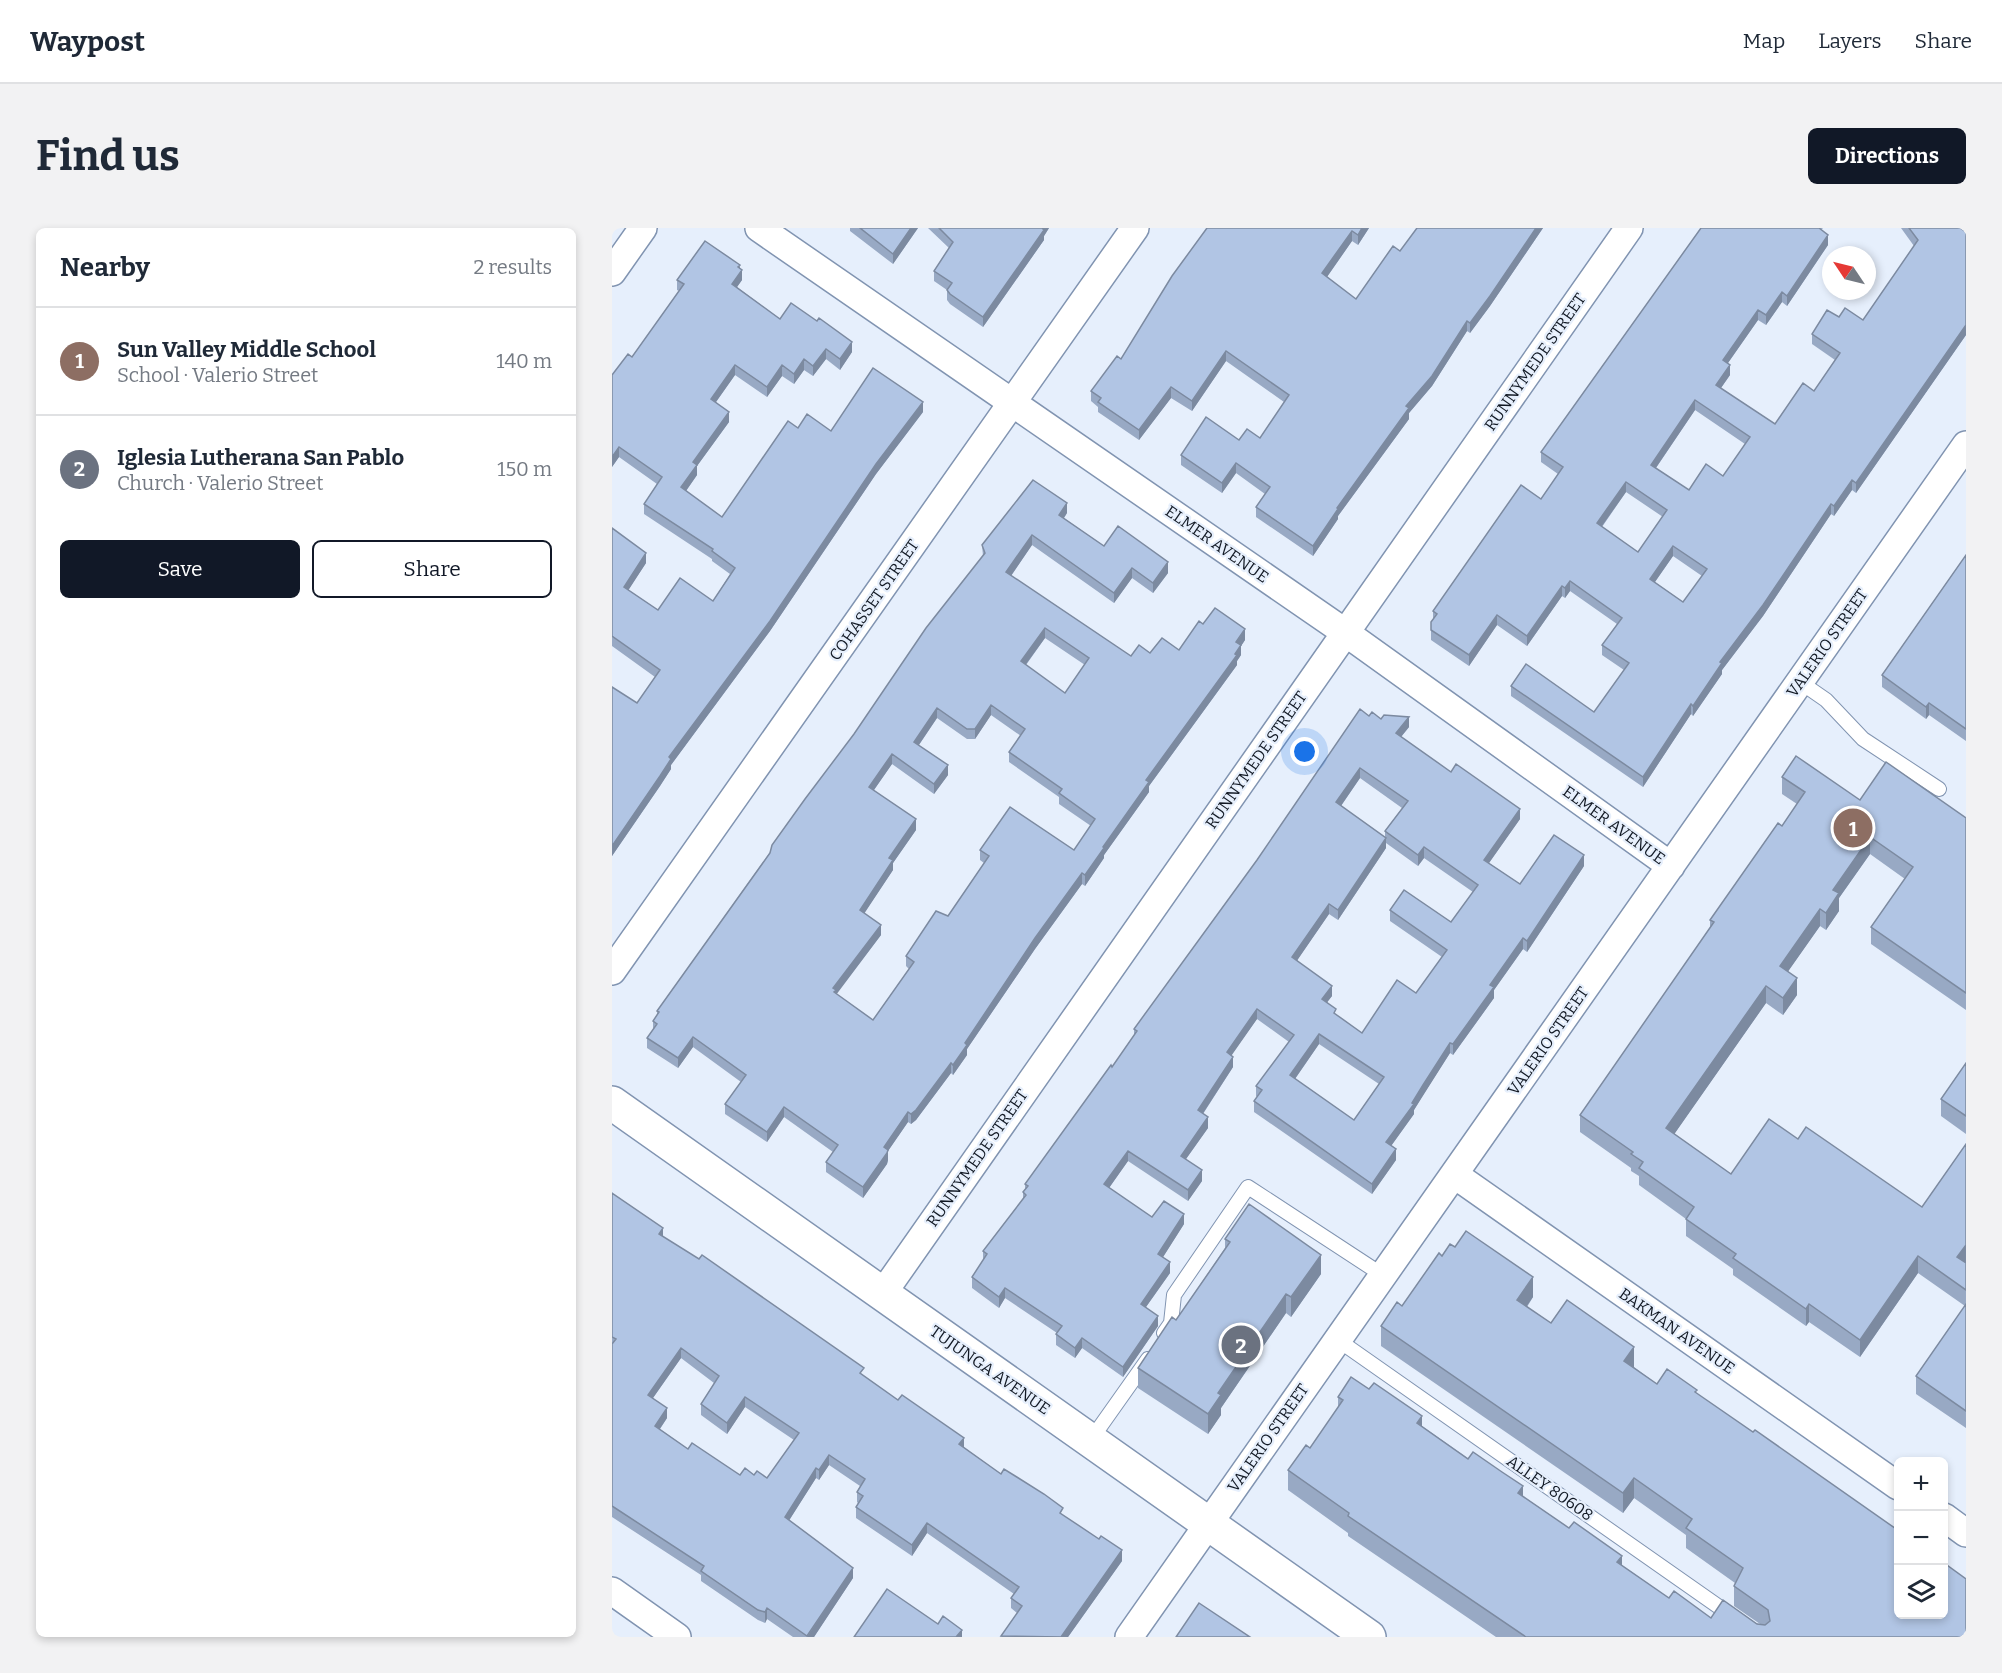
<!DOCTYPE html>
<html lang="en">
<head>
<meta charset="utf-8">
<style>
	body { margin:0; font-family:Bitter,serif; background:#f2f2f3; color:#1f2937 }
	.controls { position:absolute; right:18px; bottom:18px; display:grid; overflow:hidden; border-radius:9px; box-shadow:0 3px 9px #0003 }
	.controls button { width:54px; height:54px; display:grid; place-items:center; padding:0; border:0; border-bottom:2px solid #e0e1e3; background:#fff; color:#1f2937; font:30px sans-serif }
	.compass { position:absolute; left:1210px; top:18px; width:54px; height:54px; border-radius:50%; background:#fff; box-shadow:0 3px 9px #0003; rotate:305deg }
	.you { position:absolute; left:693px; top:524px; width:21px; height:21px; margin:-15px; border:4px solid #fff; border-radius:50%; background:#1a73e8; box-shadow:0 0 0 9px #1a73e833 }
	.badge { display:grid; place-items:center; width:39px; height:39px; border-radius:50%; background:#111827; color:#fff; font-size:20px; font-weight:700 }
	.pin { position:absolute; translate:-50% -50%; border:3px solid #fff; box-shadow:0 2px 6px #0006 }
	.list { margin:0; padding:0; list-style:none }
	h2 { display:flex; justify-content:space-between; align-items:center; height:78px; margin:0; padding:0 24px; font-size:26px }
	h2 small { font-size:20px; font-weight:400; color:#747a83 }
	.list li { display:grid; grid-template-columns:39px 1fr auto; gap:18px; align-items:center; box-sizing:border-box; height:108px; padding:0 24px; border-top:2px solid #e0e1e3 }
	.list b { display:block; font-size:22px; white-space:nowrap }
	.list p { margin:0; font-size:20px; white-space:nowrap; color:#747a83 }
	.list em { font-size:20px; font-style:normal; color:#747a83 }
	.actions { display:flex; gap:12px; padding:18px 24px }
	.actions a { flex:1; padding:14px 0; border:2px solid #111827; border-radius:9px; text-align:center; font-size:21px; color:#111827 }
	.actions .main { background:#111827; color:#fff }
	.icon { flex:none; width:33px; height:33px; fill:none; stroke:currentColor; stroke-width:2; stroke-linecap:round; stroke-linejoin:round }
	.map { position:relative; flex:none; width:1354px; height:1409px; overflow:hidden; border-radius:9px }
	header { display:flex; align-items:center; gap:36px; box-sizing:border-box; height:84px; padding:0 30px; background:#fff; border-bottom:2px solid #e0e1e3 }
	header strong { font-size:28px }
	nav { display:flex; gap:33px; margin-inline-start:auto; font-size:21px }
	.intro { display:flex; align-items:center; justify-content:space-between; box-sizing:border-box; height:144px; padding:0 36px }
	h1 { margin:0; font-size:42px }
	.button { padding:15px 27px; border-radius:9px; background:#111827; color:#fff; font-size:21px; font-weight:700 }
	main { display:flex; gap:36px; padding:0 36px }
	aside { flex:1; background:#fff; border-radius:9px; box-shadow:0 3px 9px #0003 }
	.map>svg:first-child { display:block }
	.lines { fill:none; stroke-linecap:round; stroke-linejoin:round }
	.service-casing { stroke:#8194b1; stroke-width:16 }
	.minor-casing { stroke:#8194b1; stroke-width:30 }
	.tertiary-casing { stroke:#8194b1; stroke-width:36 }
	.service { stroke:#fff; stroke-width:14 }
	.minor { stroke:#fff; stroke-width:27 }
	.tertiary { stroke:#fff; stroke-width:33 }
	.wall { fill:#98a9c4; fill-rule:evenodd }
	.shaded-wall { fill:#7c8aa0 }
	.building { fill:#b1c5e4; stroke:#7c8aa0; stroke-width:1.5; fill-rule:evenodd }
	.labels { text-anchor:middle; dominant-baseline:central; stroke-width:4.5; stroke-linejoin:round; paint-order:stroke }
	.street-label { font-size:16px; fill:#111823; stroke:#e6effc }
</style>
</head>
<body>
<header>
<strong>Waypost</strong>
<nav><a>Map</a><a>Layers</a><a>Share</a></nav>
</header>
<div class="intro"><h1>Find us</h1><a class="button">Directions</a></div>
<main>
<aside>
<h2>Nearby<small>2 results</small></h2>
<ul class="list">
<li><span class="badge" style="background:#8d6e63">1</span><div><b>Sun Valley Middle School</b><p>School · Valerio Street</p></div><em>140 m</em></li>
<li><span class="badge" style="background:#6b7280">2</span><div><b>Iglesia Lutherana San Pablo</b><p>Church · Valerio Street</p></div><em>150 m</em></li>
</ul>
<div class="actions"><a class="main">Save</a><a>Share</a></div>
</aside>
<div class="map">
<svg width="1354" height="1409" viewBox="0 0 1354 1409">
	<rect width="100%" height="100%" fill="#e6effc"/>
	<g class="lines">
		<defs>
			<path id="service" d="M1188,454l26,18 37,39 76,50
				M552,1105l7,-10 3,-28 74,-108 136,89
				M726,1112l424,297
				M478,1213l58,-82"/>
			<path id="minor" d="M147,0l587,405 325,233
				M0,44l31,-44
				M0,743l523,-743
				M843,947l443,311
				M271,1065l746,-1065
				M1332,1289l22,16
				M0,1363l65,46
				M517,1409l837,-1192"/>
			<path id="tertiary" d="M0,875l757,534"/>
		</defs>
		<use href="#service" class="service-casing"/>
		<use href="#minor" class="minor-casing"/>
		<use href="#tertiary" class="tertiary-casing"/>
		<use href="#service" class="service"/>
		<use href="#minor" class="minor"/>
		<use href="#tertiary" class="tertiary"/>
	</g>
	<path class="wall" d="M238,0h68l-25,36 -43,-33z
		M316,0h121l-5,8v4l-61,87 -33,-23 -3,-4v-10l-13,-9v-10l15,-23z
		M595,0h162l-11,17 -6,-4 -25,36 29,22 44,-48 17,-23h126l-53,78 -20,27 -3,-2 -35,55 -23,27v6l-71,97v3l-25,37 -57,-39v-10l9,-13 -29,-21 -14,20 -41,-28v-10l58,-15 21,-2 24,-36 -58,-41 -34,50 -21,-13 -32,42 -41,-28v-5l-7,-6v-10l30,-32z
		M1089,0h122l-2,2 7,15 -41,61 -5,-4 -16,23 -8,-5 -30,43 2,12 -9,13 54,36 39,-33 21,-31 -23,-16v-10l27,-17 24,3 51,-74 -13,-18h59l6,4v103l-110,158 -4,-3 -18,26 -3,-2 -68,102 -41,54v4l-29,42 -2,-2 -48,73 -132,-91v-10l83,26 30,-42 -22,-15v-10l15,-21 -47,-33 -5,7 -3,-2 -35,50 -30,-21 -28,41 -38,-26v-18l2,-2v-9l108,-112 17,-25 -17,-12v-10zM1083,182l50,34 -22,32 -34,14 -33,-22zM1014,264l37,25 -25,35 -36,-25zM1061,328l29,20 -19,26 -28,-20z
		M128,41l2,11 -5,7 43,32 72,33 -12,18 -14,-11 -13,17 -9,-6 -10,14 -12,-8 -15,21 -32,-22 -19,27 13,20 -32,44v9l-11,16 36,26 76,-89 33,3 92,-19 -47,62 -106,157 -99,134v4l-11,17 -48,70v-169l25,16 18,-26 -43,-31v-118l34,35 -18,27 30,20 55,-9 17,-27 -18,-13v-2l-68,-45v-10l13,-20 -38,-27 -7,10 20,-110 47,-66 -2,-1v-10z
		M455,285l-3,5 40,28 64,27 -15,20 -21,-15 -18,25 -82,-58 -21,31 120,80 48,-6 24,-26 42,16 -4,6v9l-4,6v4l-88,121v6l-45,63v3l-19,28 -3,-2 -47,65 -68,100v6l-14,20 -2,-2 -35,47 -5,4 -3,-2 -20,29v9l-1,4 -24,34 -37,-26v-10l7,-10 -49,-35 -17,25 -42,-28v-10l16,-22 -48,-35 -15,21 -31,-20v-10l6,-8v-9l4,-5v-5l197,-277 129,-178 -1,-11zM433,410l40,27 -20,28 -39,-28zM379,487l30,21 -12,16v10l50,35v7l32,22 -17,24h-94v10l4,3 -36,53 -42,40v10l3,3 -36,51 -37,-26 45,-59 -17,-22 29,-43v-7l23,-33 -42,-40 18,-26 42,30 14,-19 -29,-30 18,-27 30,21h8z
		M1354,327v186l-37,-26 -3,4 -44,-32v-12z
		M757,488l40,11 -8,10 50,35 69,47 -31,44 31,21 64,-18 -57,86 -4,-3 -29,41v8l-41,57 -3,-2 -27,42 -9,15v4l-23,32 5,14 -24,34 -118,-82v-11l3,-4 -1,-1v-10l33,-44 -32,-23 -26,36 2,12 -30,47 5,14 -22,31 16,22 -14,20 -60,-40 -19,27 43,29 32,7 -21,33 7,16 -24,34 12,19 -35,51 -41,-29 -7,10 -19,-13v-11l1,-1 -52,-35 -6,10 -27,-20v-11l11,-16v-10l40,-52v-7l2,-3v-5l87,-117 22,-32v-6zM748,550l42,30 -17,23v6l-44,-31zM774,615l32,23 6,-8 49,34 -22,30 -61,-12v11l52,36 -26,36 -54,40 -26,-18 -9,-13 5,-6 -35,-36 32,-46 9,6 48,-72zM707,816l60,40 -25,36 -59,-41z
		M1170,549l78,23 106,18v192l-95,-66v-17l34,-48 -35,-25 -31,44v13l-13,19 -6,-4 -32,45 9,24 -14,20 -17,-12 -92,131 57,40 67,-35 124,68 44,-63v284l-50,-34v-18l49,-70 -47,-33 -58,84 -51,-35 -3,4 -73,-51v-6l-47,-33v-17l-47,-34v-9l-8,-5v-3l-51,-36v-17l130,-187v-8l72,-94 15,-22 -15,-10z
		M1354,835v71l-25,-18v-17z
		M0,965l51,44 201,139 137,98 62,41 59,46 -54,76h-67l16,-24 -6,-5v-10l3,-4 -87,-61 -15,23 -56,-38v-11l2,-4 -1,-1v-10l3,-6 -31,-21 -10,15 -3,-2 -27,42 64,58 -39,59h-21l-26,-18 -2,4 -7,-3 -57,-39v-6l-89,-58zM69,1130l33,25 -13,21v11l26,19 18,-27 49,33 -27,38 -13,-3h-14l-52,-26 -28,-20 7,-11 -14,-20z
		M613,1011l96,35 -30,43 -5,-4 -65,95v7l-13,19 -70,-46v-20l38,-48 49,-72z
		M843,1019l78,50 -6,10 24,16 83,44 23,17 40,9 269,244h-470l-148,-101v-3l-60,-43v-20l22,-22 28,-40v-11l84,29 247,172 42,20 49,6 -26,-18v-20l1,-3 -49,-35v-13l-52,-37 -11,15 -242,-167v-20l21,-20 40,-50z"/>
	<path class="shaded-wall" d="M299,0h7l-25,36v-10z
		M430,0h7l-5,8v4l-61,87v-10z
		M750,0h7l-11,17v-10z
		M924,0h7l-53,78 -20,27v-10z
		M740,3v10l-30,43v-11z
		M1216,7v10l-41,61v-10z
		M128,37v8l2,-3v10l-10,14v-10z
		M1170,64v10l-16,23v-10z
		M1146,82v10l-35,50v-10z
		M855,93v10l-35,55 -23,27v6l-71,97v3l-25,37v-10l24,-38 69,-102z
		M1354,97v10l-110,158v-10z
		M240,114v10l-12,18v-11z
		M214,121v10l-13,17v-10z
		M614,123v10l-34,50v-10z
		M192,131v11l-10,14v-10z
		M123,137v10l-24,34v-10z
		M170,137v11l-15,21v-10z
		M1118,137v10l-14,20v-10z
		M559,159v11l-32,42v-10z
		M1083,172v10l-44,65v-10z
		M311,174v10l-47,62 -106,157 -99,134v4l-11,17 -48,70v-10l57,-89 207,-293z
		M117,184v10l-32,44v9l-16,23v-11l12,-25z
		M7,219v10l-7,10v-10z
		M624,235v10l-14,20v-10z
		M1240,252v10l-18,26v-10z
		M1014,254v10l-29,41v-10z
		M455,275v10l-8,12v-10z
		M1219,276v10l-68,102 -41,54v4l-29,42v-10l27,-44z
		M420,307v10l-26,38v-11z
		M1061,318v10l-23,33v-10z
		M34,325v10l-22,34v-10z
		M556,334v11l-15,20v-10z
		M520,340v10l-18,25v-10z
		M958,353v10l-5,7v-10z
		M950,358v10l-35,50v-10z
		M885,387v10l-28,41v-11z
		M433,400v10l-24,33v-10z
		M633,401v11l-4,6v9l-4,6v4l-88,121v6l-45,63v3l-19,28v-11l18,-28z
		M1317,475v12l-3,4v-12z
		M1079,476v10l-48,73v-10z
		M379,477v10l-16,24v-10z
		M325,480v10l-23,34v-10z
		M797,489v10l-13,16v-10z
		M280,526v10l-23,33v-10z
		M336,537v10l-14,19v-10z
		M748,540v10l-24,35v-11z
		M908,581v10l-36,51v-10z
		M304,591v11l-23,33v7l-33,50v-10l29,-52z
		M1258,609v17l-31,44v13l-13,19v-17l7,-23z
		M774,610v10l-48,72v-10z
		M812,619v11l-6,8v-11z
		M972,627v11l-57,86v-11z
		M470,645v11l-47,65 -68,100v6l-14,20v-10l12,-22 70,-105z
		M717,676v10l-37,54v-11z
		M1208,681v17l-40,57v-17z
		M269,697v10l-45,60v5l-3,-12z
		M911,710v11l-29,41v8l-41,57v-11l37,-59z
		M1185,750v17l-14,20v-17z
		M720,758v10l-10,13v-10z
		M1154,758v17l-100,143v-18z
		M645,781v10l-30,43v-10z
		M707,806v10l-29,42v-11z
		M81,809v10l-15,21v-10z
		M838,815v10l-36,57v4l-28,39v-11z
		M621,829v10l-35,54v-11z
		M339,835v10l-35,47 -5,4v-10z
		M172,879v10l-17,25v-10z
		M296,884v10l-20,29v9l-1,4 -24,34v-11l21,-40z
		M596,889v11l-27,38v-10z
		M784,921v11l-24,34v-10z
		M516,923v10l-24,34v-11z
		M590,942v11l-14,20v-11z
		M572,986v10l-26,41v-11z
		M51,1000v11l-4,-5z
		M1354,1017v17l-9,13v-18z
		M709,1027v19l-30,43v-20z
		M1306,1028v17l-58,84v-17z
		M558,1034v11l-29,41v-10z
		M921,1049v20l-16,23v-20z
		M393,1060v10l-6,10v-11z
		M674,1066v19l-65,95v7l-13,19v-20l10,-21z
		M1197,1076v18l-3,4v-17z
		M546,1088v10l-35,51v-10z
		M470,1110v10l-7,10v-10z
		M1022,1119v20l-10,14v-20z
		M69,1120v10l-33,47v-10z
		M133,1169v10l-18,27v-11z
		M55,1180v10l-12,18v-10z
		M810,1188v21l-5,-14z
		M352,1210v10l-5,-4z
		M217,1227v10l-10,15v-10z
		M204,1240v10l-31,49v-10z
		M1022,1250v20l-11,15v-20z
		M911,1258v20l-5,-13z
		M315,1295v10l-15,23v-11z
		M510,1322v11l-54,76h-7z
		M1010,1328v20l-5,-14z
		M241,1340v10l-39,59h-7z
		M155,1380v11l-2,4v-11z
		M350,1402v7h-6z"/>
	<path class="building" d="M248,0h51l-18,26z
		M327,0h103l2,2 -61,87 -33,-23 -3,-4 5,-7 -18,-12 19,-29z
		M595,0h155l-4,7 -6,-4 -30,42 34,26 37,-53 7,5 17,-23h119l-46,68 -20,27 -3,-2 -35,55 -26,30 3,2 -72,100 1,1 -25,37 -57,-39 14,-20 -34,-24 -14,20 -41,-28 25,-38 33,23 8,-11 13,9 29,-43 -63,-44 -34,50 -21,-14 -32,43 -41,-28 3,-4 -10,-7 26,-35 4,3 51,-83z
		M1089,0h118l9,7 -41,61 -5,-4 -16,23 -8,-5 -35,50 7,5 -14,20 59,39 28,-41 11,8 26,-38 -28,-19 15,-24 12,7 6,-9 18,12 55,-80 -9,-12h51l6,4v93l-110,158 -4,-3 -18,26 -3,-2 -68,101 -43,57 2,1 -29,43 -2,-2 -48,73 -132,-91 15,-22 68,48 35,-49 -27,-18 20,-27 -52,-37 -5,7 -3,-2 -35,50 -30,-21 -28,40 -38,-25v-8l6,-8 -4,-3 88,-126 20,14 22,-32 -22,-15zM1083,172l55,37 -27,39 -17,-12 -17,26 -38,-25zM1014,254l41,28 -29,42 -41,-29zM1061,318l34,23 -24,33 -33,-23z
		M93,13l35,24 -2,2 4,3 -10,14 48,35 11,-16 26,18 2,-3 33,24 -12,17 -14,-10 -13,17 -9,-7 -10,15 -12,-9 -15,22 -32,-22 -24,34 18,13 -36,50 4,3 -16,22 41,30 66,-96 10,7 9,-14 24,17 42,-63 50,34 -47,62 -106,157 -101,136 2,2 -11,17 -48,70v-159l25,16 23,-33 -48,-34v-108l34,25 -22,34 34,23 22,-32 33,23 22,-33 -23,-17 1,-2 -69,-45 18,-27 -43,-30 -7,10v-82l16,-21 4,3 52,-73 -7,-4z
		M421,252l34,23 -8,12 45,31 14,-20 50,36 -15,21 -21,-15 -18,25 -82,-58 -26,37 125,84 8,-11 11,8 12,-15 17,12 20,-29 4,3 12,-16 30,21 -9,13 5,3 -6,9 2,1 -91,125 3,2 -46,65 1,1 -19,27 -3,-2 -47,65 -70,105 2,2 -14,20 -2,-2 -35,47 -5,4 -3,-2 -24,35 4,3 -1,3 -24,34 -37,-25 12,-17 -54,-38 -17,25 -42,-28 21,-29 -53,-38 -15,21 -31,-20 10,-14 -4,-3 6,-9 -2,-1 113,-158 2,-8 33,-46 49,-65 72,-106 59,-75 -3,-8zM433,400l44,30 -24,35 -44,-32zM379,477l34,24 -16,23 53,37 -3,4 36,26 -21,31 -64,-43 -30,43 9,6 -41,60 -12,-5 -30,45 8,6 -41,58 -39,-28 2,-2 -3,-2 48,-63 -21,-15 33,-50 -4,-2 27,-39 -47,-32 23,-33 42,30 14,-19 -34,-23 23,-34 30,21h8z
		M1354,327v174l-37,-26 -3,4 -44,-32z
		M748,481l9,7 3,-4 9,7 3,-4 25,2 -13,16 55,39 5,-8 64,45 -36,51 36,24 34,-49 30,20 -57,86 -4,-3 -33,47 4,2 -41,57 -3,-1 -27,42 -11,18 2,1 -28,38 10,7 -24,35 -118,-83 8,-11 -6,-4 38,-51 -37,-26 -30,43 6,5 -35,53 10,7 -27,39 21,14 -14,20 -60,-39 -24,33 48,33 12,-16 20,13 -26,40 12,8 -29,42 17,12 -35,51 -41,-29 -7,10 -19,-14 6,-8 -57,-38 -6,9 -27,-20 15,-23 -4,-3 43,-56 -3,-3 5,-6 -3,-2 86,-119 1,2 25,-36 -3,-2 123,-169zM748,540l48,33 -23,30 33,24 6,-8 54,38 -27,37 -47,-32 -14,20 57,40 -31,43 -19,-13 -35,53 -28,-20 2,-4 -14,-10 10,-13 -40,-29 37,-53 9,6 48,-72 -50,-36zM707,806l65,43 -30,43 -64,-45z
		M1184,528l64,44 26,-38 80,56v175l-95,-66 42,-60 -43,-30 -37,53 6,3 -13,20 -6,-4 -40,57 17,12 -14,20 -17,-12 -100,142 65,46 38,-55 29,20 8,-12 116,80 44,-63v101l-9,12 9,6v27l-48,-34 -58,84 -51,-36 -3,5 -73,-51 3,-4 -50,-35 8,-12 -55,-39 4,-6 -12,-8 2,-2 -53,-37 134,-193 -4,-2 68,-97 4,3 23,-34 -23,-15z
		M1354,835v53l-25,-17z
		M0,965l51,35 -4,6 40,25 3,-4 162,113 -4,5 38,27 4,-5 62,43 -5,6 42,30 3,-5 40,25 19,14 -3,5 39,26 2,-3 21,14 -61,87 -60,-1 21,-30 -11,-8 8,-11 -92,-64 -15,22 -56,-38 7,-11 -6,-4 8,-13 -36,-24 -10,15 -3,-2 -31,49 68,51 -46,68 -40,-28 -2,4 -7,-2 -57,-39 3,-5 -92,-60v-162l4,-5 -4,-2zM69,1120l38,28 -18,28 26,19 18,-26 54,36 -32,45 -10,-7 -3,4 -9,-7 -5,7 -48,-32 -4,6 -33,-23 12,-18 -19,-13z
		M637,976l72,51 -30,42 -5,-3 -68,99 3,2 -13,19 -70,-46 34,-51 4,3 54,-78 -5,-3z
		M854,1003l67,46 -16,23 34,23 16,-23 67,47 -10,14 33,23 10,-15 30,21 -2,2 58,40 2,-2 144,101v83h45v-51l22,16v58h-440l-178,-121 1,-3 -61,-43 18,-25 4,3 33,-48 -5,-3 13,-20 18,12 5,-6 48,33 -5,7 51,36 5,-7 29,20 21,14 -5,7 51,35 5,-6 48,34 -5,6 52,36 5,-7 37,27 12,-18 34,24 8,1 5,-4 -2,-11 -34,-24 9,-18 -57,-40 6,-9 -58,-41 -11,15 -242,-167 16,-24 5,4 37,-53 3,3 8,-12 5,3z
		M1354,1076v107l-50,-35z
		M275,1361l51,35 5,-8 19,14 -6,7h-102z
		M587,1375l51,34h-74z"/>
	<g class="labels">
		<g class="street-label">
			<text transform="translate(923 134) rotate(-55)">RUNNYMEDE STREET</text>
			<text transform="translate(605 316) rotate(35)">ELMER AVENUE</text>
			<text transform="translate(262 372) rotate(-55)">COHASSET STREET</text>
			<text transform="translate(1215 415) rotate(-55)">VALERIO STREET</text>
			<text transform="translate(644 532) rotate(-55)">RUNNYMEDE STREET</text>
			<text transform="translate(1002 597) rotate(36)">ELMER AVENUE</text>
			<text transform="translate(936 813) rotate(-55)">VALERIO STREET</text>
			<text transform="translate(365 930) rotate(-55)">RUNNYMEDE STREET</text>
			<text transform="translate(1065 1103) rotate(35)">BAKMAN AVENUE</text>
			<text transform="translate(378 1142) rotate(35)">TUJUNGA AVENUE</text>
			<text transform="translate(656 1210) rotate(-55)">VALERIO STREET</text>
			<text transform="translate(938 1260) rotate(35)">ALLEY 80608</text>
		</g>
	</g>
</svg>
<div class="controls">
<button>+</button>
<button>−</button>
<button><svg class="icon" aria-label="layers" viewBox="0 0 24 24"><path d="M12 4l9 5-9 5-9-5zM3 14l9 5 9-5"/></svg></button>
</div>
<svg class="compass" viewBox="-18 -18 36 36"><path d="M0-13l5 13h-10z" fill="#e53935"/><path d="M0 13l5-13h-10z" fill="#747a83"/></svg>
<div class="you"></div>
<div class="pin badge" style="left:1241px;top:600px;background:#8d6e63">1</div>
<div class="pin badge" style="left:629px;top:1117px;background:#6b7280">2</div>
</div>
</main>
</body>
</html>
